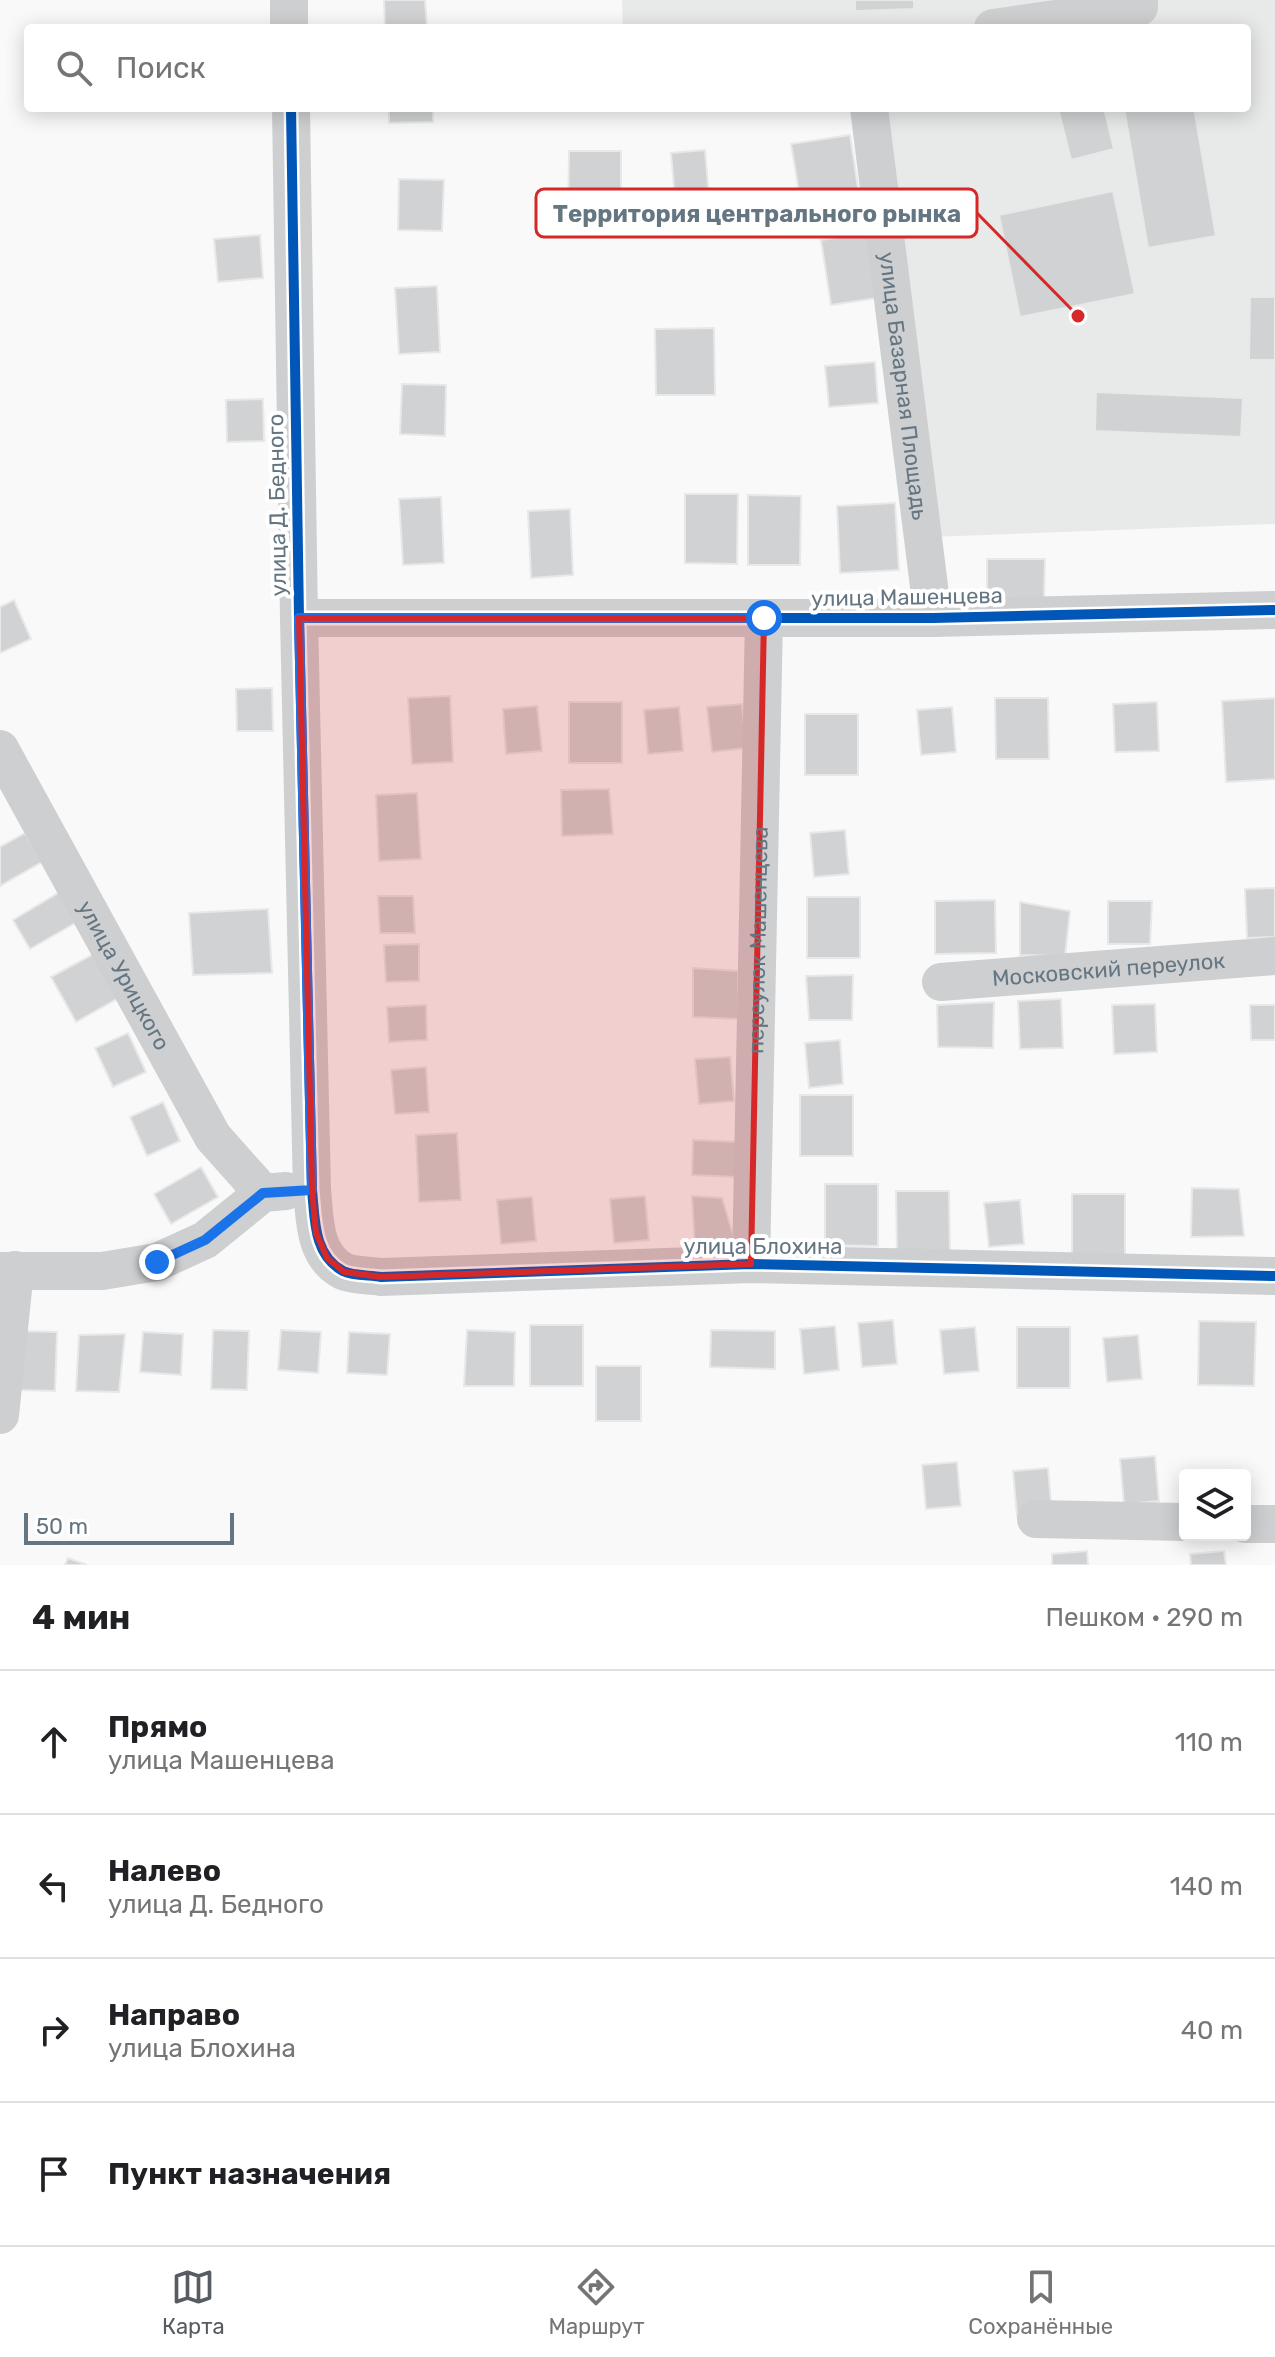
<!DOCTYPE html>
<html lang="ru">
<head>
<meta charset="utf-8">
<style>
	body { margin:0; font-family:Rubik,sans-serif; background:#f6f6f6; color:#202124 }
	.controls { position:absolute; right:24px; bottom:24px; display:grid; overflow:hidden; border-radius:8px; box-shadow:0 4px 20px #0003 }
	.controls button { width:72px; height:72px; display:grid; place-items:center; padding:0; border:0; border-bottom:2px solid #e0e0e0; background:#fff; color:#202124; font:40px sans-serif }
	.scale { position:absolute; left:24px; bottom:20px; width:210px; box-sizing:border-box; padding-left:8px; border:4px solid #657683; border-top:0; font-size:22px; line-height:28px; white-space:nowrap; color:#657683; -webkit-text-stroke:6px #fff; paint-order:stroke }
	.stop { position:absolute; width:24px; height:24px; margin:-18px; border:6px solid #1a73e8; border-radius:50%; background:#fff }
	.stop.end { background:#1a73e8; border-color:#fff; box-shadow:0 2px 8px #0008 }
	.list { margin:0; padding:0; list-style:none }
	h2 { display:flex; justify-content:space-between; align-items:center; height:104px; margin:0; padding:0 32px; font-size:34px }
	h2 small { font-size:26px; font-weight:400; color:#757577 }
	.list li { display:grid; grid-template-columns:52px 1fr auto; gap:24px; align-items:center; box-sizing:border-box; height:144px; padding:0 32px; border-top:2px solid #e0e0e0 }
	.list b { display:block; font-size:30px; white-space:nowrap }
	.list p { margin:0; font-size:26px; white-space:nowrap; color:#757577 }
	.list em { font-size:26px; font-style:normal; color:#757577 }
	.icon { flex:none; width:44px; height:44px; fill:none; stroke:currentColor; stroke-width:2; stroke-linecap:round; stroke-linejoin:round }
	.map { position:relative; flex:none; width:1275px; height:1565px; overflow:hidden }
	.search { position:absolute; background:#fff; box-shadow:0 4px 20px #0003; left:24px; right:24px; top:24px; height:88px; display:flex; align-items:center; gap:20px; box-sizing:border-box; padding:0 28px; border-radius:8px; color:#757577; font-size:30px }
	.sheet { height:680px; background:#fff }
	nav { display:flex; justify-content:space-around; align-items:center; box-sizing:border-box; height:112px; border-top:2px solid #e0e0e0; background:#fff; font-size:22px; color:#757577 }
	nav a { display:grid; justify-items:center; gap:4px }
	nav .on { color:#565c61 }
	.map>svg:first-child { display:block }
	.built { fill:#e8e9e9 }
	.building { fill:#d0d2d3; stroke:#e8e8e8; stroke-width:2 }
	.lines { fill:none; stroke-linecap:round; stroke-linejoin:round }
	.minor { stroke:#cecfd0; stroke-width:38 }
	.cycleway-casing { stroke:#fff; stroke-width:15 }
	.cycleway { stroke:#0057b8; stroke-width:10 }
	.route { stroke:#1a73e8; stroke-width:10 }
	.marked { fill:#d62828; fill-opacity:0.2; stroke:#d62828; stroke-width:6; stroke-linejoin:round }
	.labels { text-anchor:middle; dominant-baseline:central; stroke-width:8; stroke-linejoin:round; paint-order:stroke }
	.street-label { font-size:22px; fill:#657683; stroke:#fff }
	.leader { fill:none; stroke:#d62828; stroke-width:3 }
	.callout-dot { fill:#d62828; stroke:#fff; stroke-width:3 }
	.callout { fill:#fff; stroke:#d62828; stroke-width:3 }
	.callout-label { font-size:24px; text-anchor:middle; font-weight:bold; fill:#657683 }
</style>
</head>
<body>
<div class="map">
<svg width="1275" height="1565" viewBox="0 0 1275 1565">
	<rect width="100%" height="100%" fill="#f9f9f9"/>
	<path class="built" d="M622,0h653v524l-370,14 -45,-430h387v-80h-624z"/>
	<path class="building" d="M384,0h41l2,28h-42z
		M855,0h59v9l-59,2z
		M389,108h44v14l-44,1z
		M1058,108h46l10,41 -43,11z
		M1124,108h70l22,128 -68,12z
		M850,135l10,66 -58,9 -11,-66z
		M705,150l5,58 -34,2 -5,-57z
		M569,151h52v70l-53,-1z
		M399,179l45,1 -2,51 -44,-1z
		M1113,191l22,103 -115,23 -21,-102z
		M879,231l11,65 -59,9 -10,-65z
		M260,235l3,43 -45,4 -4,-43z
		M437,286l3,66 -41,2 -4,-66z
		M1250,297h25v63h-26z
		M714,328l1,67h-59l-1,-66z
		M875,362l3,41 -49,4 -4,-41z
		M402,384l44,1 -1,51 -45,-2z
		M1096,392l147,6 -2,39 -146,-6z
		M263,399l1,42 -37,1 -1,-42z
		M685,494h53l-1,70 -52,-1z
		M748,495l53,1 -1,69h-52z
		M441,497l3,66 -41,2 -4,-66z
		M895,503l4,67 -59,3 -3,-67z
		M570,509l3,66 -42,3 -3,-67z
		M987,559h58l-1,40h-57z
		M14,600l17,39 -31,14v-46z
		M272,688l1,43h-36l-1,-42z
		M450,696l3,66 -41,2 -4,-66z
		M995,698h53l1,61h-53z
		M1275,698v81l-49,3 -4,-81z
		M569,702h53v61h-53z
		M1157,702l2,49 -44,1 -2,-48z
		M742,704l4,44 -34,4 -5,-45z
		M537,706l5,45 -36,3 -3,-45z
		M679,707l4,44 -35,3 -4,-44z
		M952,707l4,45 -35,3 -4,-45z
		M805,714h53v61h-53z
		M609,789l4,45 -51,2 -1,-46z
		M417,793l4,66 -42,2 -3,-66z
		M845,830l4,44 -35,3 -4,-44z
		M25,833l17,29 -42,24v-39z
		M1275,888v49l-28,1 -2,-49z
		M60,892l17,30 -47,27 -17,-29z
		M378,896h35l2,37h-35z
		M807,897h53v61h-53z
		M995,900l1,53 -61,1v-53z
		M1108,901h44l-2,43h-42z
		M1020,902l50,9 -5,45 -45,-1z
		M268,909l4,64 -79,2 -4,-62z
		M419,944v37l-33,1 -2,-37z
		M97,952l25,44 -46,26 -25,-45z
		M693,968l45,3v48l-45,-2z
		M853,975l-1,45h-43l-3,-44z
		M1061,999l2,49 -43,1 -2,-48z
		M994,1002l-1,46 -55,-1 -1,-42z
		M1155,1004l2,48 -43,2 -2,-49z
		M426,1005l1,35 -38,2 -2,-35z
		M1250,1005h25v35h-24z
		M128,1033l18,39 -33,15 -18,-39z
		M840,1040l3,44 -34,4 -4,-45z
		M730,1057l4,44 -35,3 -4,-45z
		M426,1067l3,45 -34,2 -4,-44z
		M800,1095h53v61h-53z
		M163,1102l17,39 -33,15 -17,-39z
		M457,1133l4,67 -42,2 -3,-67z
		M693,1140l45,2 -2,35 -44,-2z
		M201,1167l17,30 -47,27 -17,-30z
		M825,1184h53v62l-53,-1z
		M1192,1188l47,1 5,47 -53,1z
		M896,1191h53l1,61h-53z
		M1072,1194h53v62l-53,-1z
		M645,1196l4,44 -35,3 -4,-44z
		M692,1196l30,2 16,53 -43,-3z
		M532,1197l4,44 -35,3 -4,-44z
		M1020,1200l4,44 -35,3 -5,-44z
		M893,1320l4,44 -35,3 -4,-44z
		M1199,1321l57,1 -2,64 -56,-1z
		M530,1325h53v61h-53z
		M835,1326l4,44 -35,4 -4,-45z
		M975,1327l4,44 -35,3 -4,-44z
		M1017,1327h53v61h-53z
		M213,1330l36,1 -2,59 -36,-1z
		M281,1330l40,2 -3,41 -40,-3z
		M467,1330l48,2 -1,54h-50z
		M711,1330l64,1v38l-65,-2z
		M21,1331l36,1 -2,59 -35,-1z
		M143,1332l40,2 -2,41 -41,-3z
		M349,1332l41,2 -3,41 -40,-2z
		M125,1334l-6,58 -43,-1 3,-56z
		M1138,1335l4,44 -35,3 -4,-44z
		M596,1366h45v55h-45z
		M1155,1456l4,45 -35,3 -4,-45z
		M957,1462l4,44 -35,3 -4,-44z
		M1048,1468l4,45 -35,3 -4,-45z
		M1087,1551l1,14h-36v-11z
		M1224,1551l2,14h-35l-1,-11z
		M68,1558l19,7h-22z"/>
	<g class="lines">
		<g class="minor">
			<path d="M289,0v28"/>
			<path d="M993,28l146,-21v-7"/>
			<path d="M291,108l8,510 13,572c3,28 1,65 31,81 10,5 27,4 38,6l370,-13 524,12"/>
			<path id="s1" d="M869,108l64,510"/>
			<path d="M299,618h634l342,-8"/>
			<path id="s2" d="M0,749l213,388 50,56"/>
			<path id="s3" d="M941,982l334,-26"/>
			<path id="s4" d="M751,1264l13,-646"/>
			<path d="M0,1271h102l55,-9 48,-22 58,-47 23,-2"/>
			<path d="M0,1415l15,-145"/>
			<path d="M1036,1519l149,3"/>
			<path d="M1245,1524h30"/>
		</g>
		<defs>
			<path id="cycleway" d="M291,108l8,510 13,572c3,28 1,65 31,81 10,5 27,4 38,6l370,-13 524,12
				M299,618h634l342,-8"/>
		</defs>
		<use href="#cycleway" class="cycleway-casing"/>
		<use href="#cycleway" class="cycleway"/>
	</g>
	<g class="lines">
		<path class="route" d="M157,1262l48,-22 58,-47 49,-3 -13,-572h465"/>
	</g>
	<path class="marked" d="M299,618h465l-13,646 -370,13 -37,-5 -17,-14 -11,-25 -4,-43z"/>
	<g class="labels">
		<g class="street-label">
			<text stroke="none"><textPath href="#s1" startOffset="280">улица Базарная Площадь</textPath></text>
			<text transform="translate(277 505) rotate(-91)">улица Д. Бедного</text>
			<text transform="translate(907 597) rotate(-1)">улица Машенцева</text>
			<text stroke="none"><textPath href="#s4" startOffset="324">переулок Машенцева</textPath></text>
			<text stroke="none"><textPath href="#s3" startOffset="168">Московский переулок</textPath></text>
			<text stroke="none"><textPath href="#s2" startOffset="258">улица Урицкого</textPath></text>
			<text x="763" y="1246">улица Блохина</text>
		</g>
	</g>
	<path class="leader" d="M1078 316L977 213"/>
	<circle class="callout-dot" cx="1078" cy="316" r="8"/>
	<rect class="callout" x="536" y="189" width="441" height="48" rx="8"/>
	<g class="callout-label">
		<text x="757" y="222">Территория центрального рынка</text>
	</g>
</svg>
<div class="controls">
<button><svg class="icon" aria-label="layers" viewBox="0 0 24 24"><path d="M12 4l9 5-9 5-9-5zM3 14l9 5 9-5"/></svg></button>
</div>
<div class="scale">50 m</div>
<div class="stop" style="left:764px;top:618px"></div>
<div class="stop end" style="left:157px;top:1262px"></div>
<div class="search"><svg class="icon" aria-label="search" viewBox="0 0 24 24"><circle cx="10" cy="10" r="6"/><path d="M15 15l6 6"/></svg>Поиск</div>
</div>
<section class="sheet">
<h2>4 мин<small>Пешком · 290 m</small></h2>
<ul class="list">
<li><svg class="icon" aria-label="ahead" viewBox="0 0 24 24"><path d="M12 20V5M6 11l6-6 6 6"/></svg><div><b>Прямо</b><p>улица Машенцева</p></div><em>110 m</em></li>
<li><svg class="icon" aria-label="left" viewBox="0 0 24 24"><path d="M17 20v-9H6M10 6l-5 5 5 5"/></svg><div><b>Налево</b><p>улица Д. Бедного</p></div><em>140 m</em></li>
<li><svg class="icon" aria-label="right" viewBox="0 0 24 24"><path d="M7 20v-9h11M14 6l5 5-5 5"/></svg><div><b>Направо</b><p>улица Блохина</p></div><em>40 m</em></li>
<li><svg class="icon" aria-label="arrive" viewBox="0 0 24 24"><path d="M6 21V4h12l-3 4 3 4H6"/></svg><div><b>Пункт назначения</b></div></li>
</ul>
</section>
<nav>
<a class="on"><svg class="icon" aria-label="map" viewBox="0 0 24 24"><path d="M3 6l6-2 6 2 6-2v14l-6 2-6-2-6 2zM9 4v14M15 6v14"/></svg>Карта</a>
<a><svg class="icon" aria-label="directions" viewBox="0 0 24 24"><path d="M12 3l9 9-9 9-9-9zM9 14v-3h6M13 9l2 2-2 2"/></svg>Маршрут</a>
<a><svg class="icon" aria-label="saved" viewBox="0 0 24 24"><path d="M7 4h10v16l-5-4-5 4z"/></svg>Сохранённые</a>
</nav>
</body>
</html>
